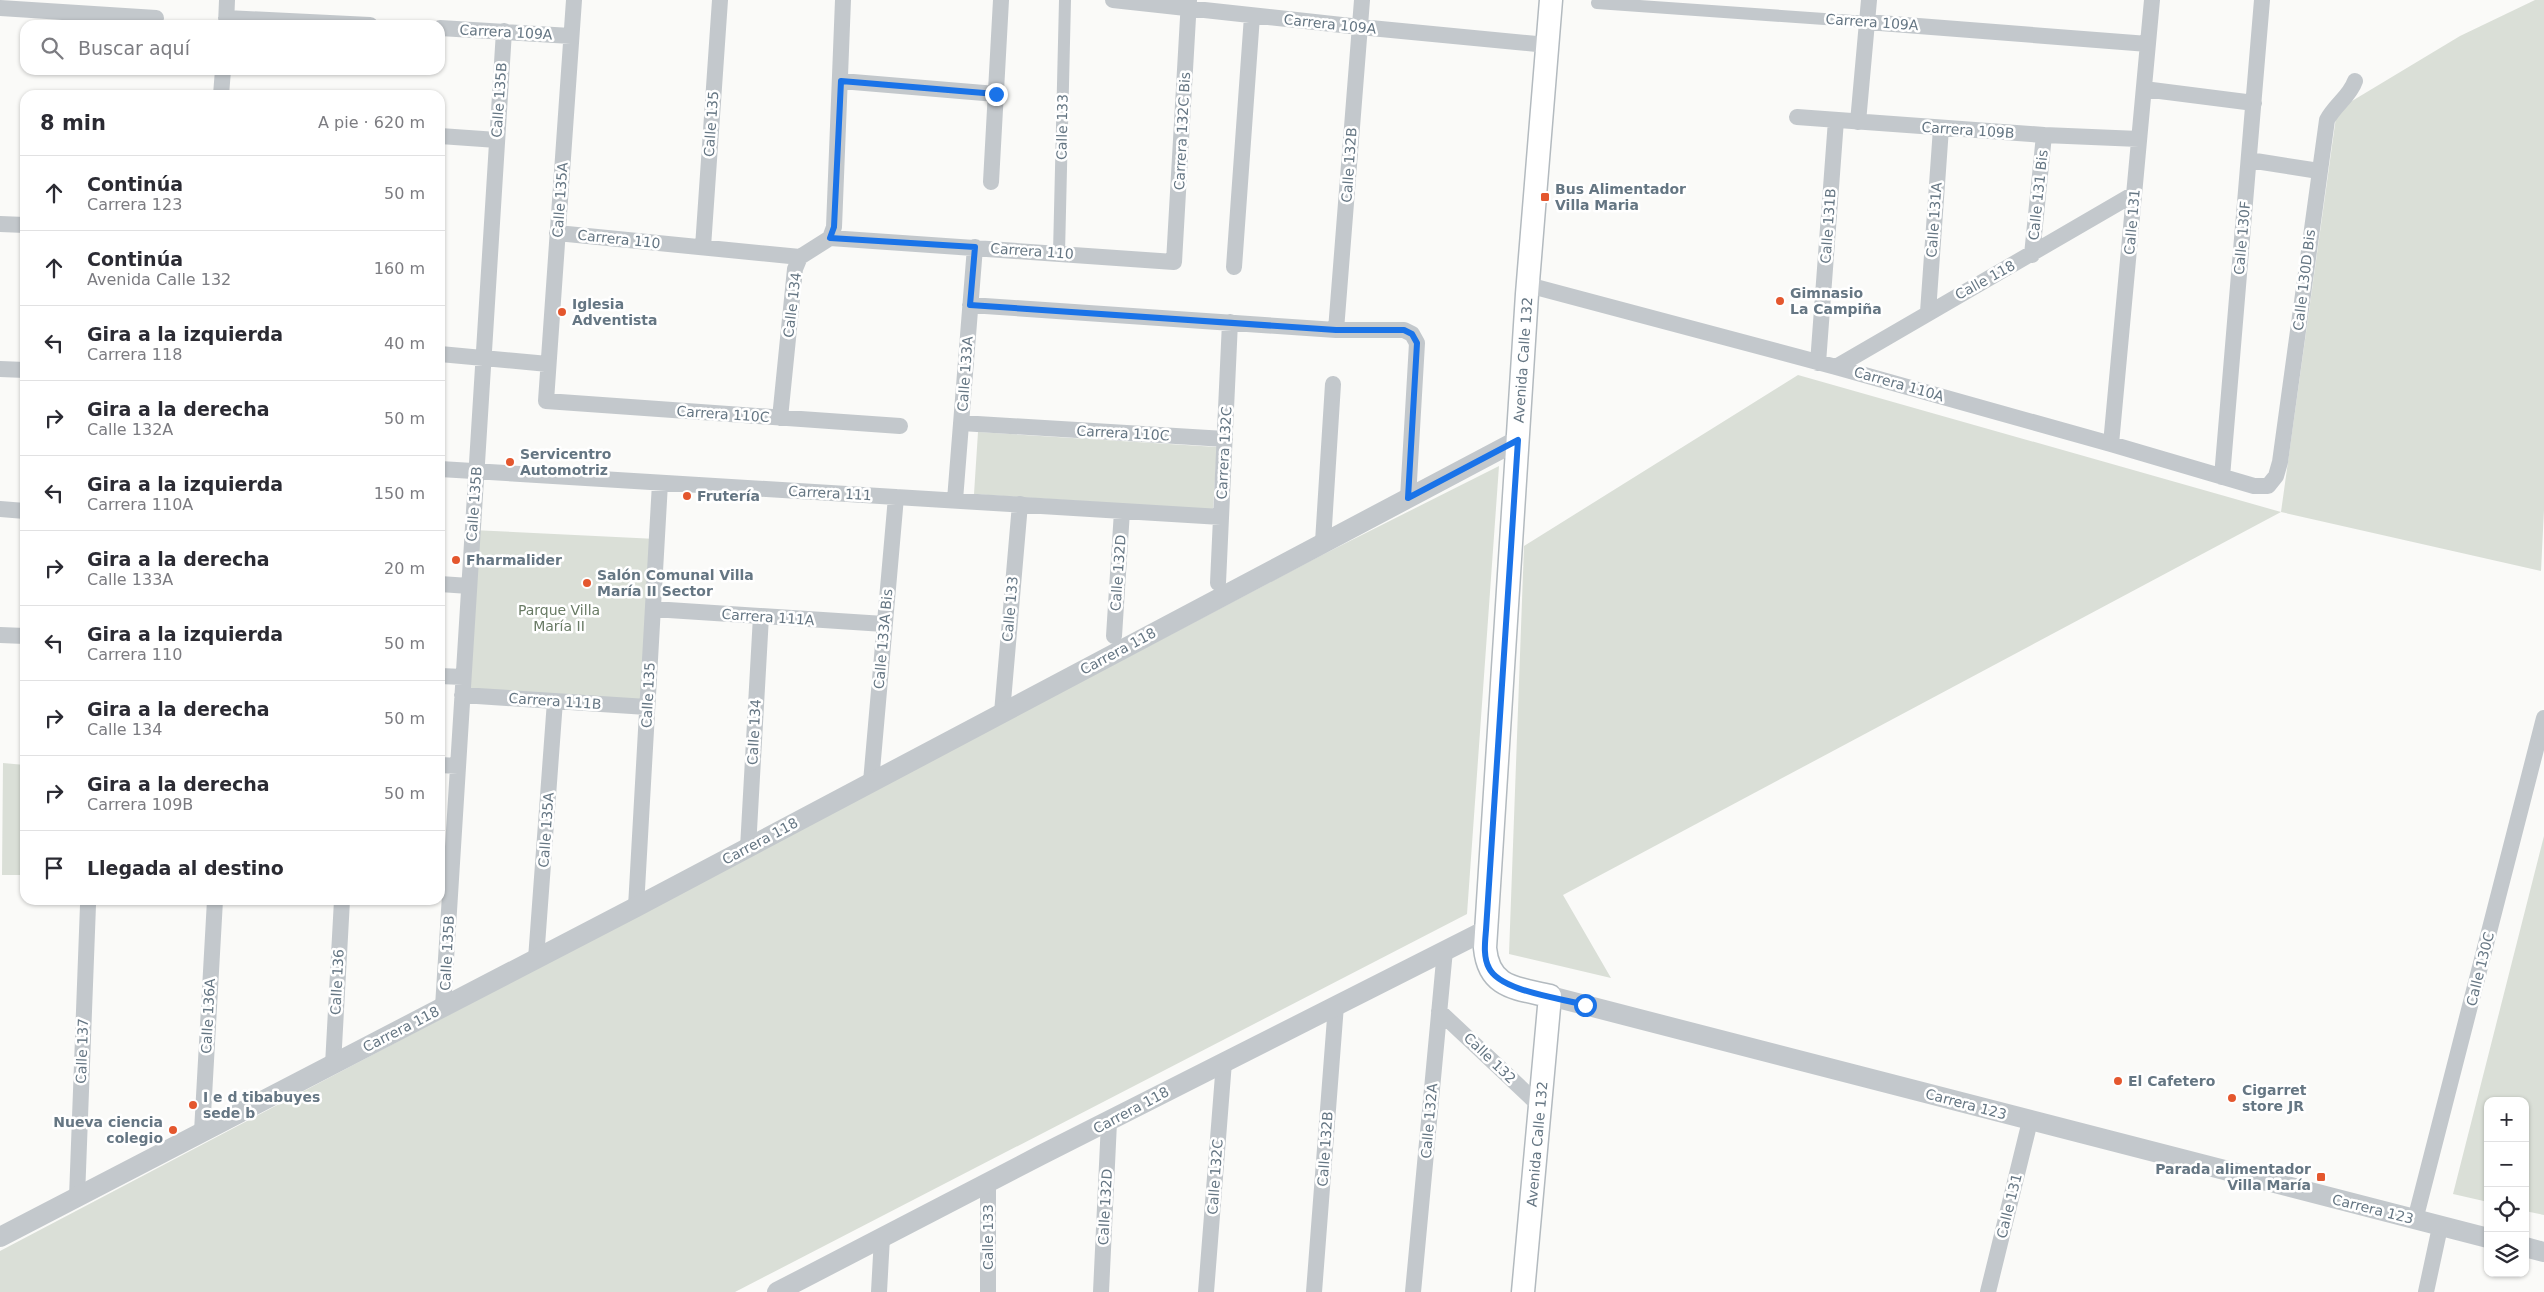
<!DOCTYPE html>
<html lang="es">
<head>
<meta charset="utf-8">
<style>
	body { margin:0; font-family:"DejaVu Sans",sans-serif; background:#f7f7f7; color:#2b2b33 }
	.controls { position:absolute; right:15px; bottom:15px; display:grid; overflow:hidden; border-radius:10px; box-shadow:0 1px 4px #0004 }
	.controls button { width:45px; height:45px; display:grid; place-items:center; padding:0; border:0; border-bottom:1px solid #e1e1e2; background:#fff; color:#2b2b33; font:25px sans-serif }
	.stop { position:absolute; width:15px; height:15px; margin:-11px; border:4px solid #1a73e8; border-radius:50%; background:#fff }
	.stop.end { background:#1a73e8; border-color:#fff; box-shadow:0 1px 5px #0008 }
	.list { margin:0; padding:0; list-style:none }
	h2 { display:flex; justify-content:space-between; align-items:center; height:65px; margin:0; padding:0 20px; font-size:21px }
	h2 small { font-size:16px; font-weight:400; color:#7c7c81 }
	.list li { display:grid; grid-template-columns:32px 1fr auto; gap:15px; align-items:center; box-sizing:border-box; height:75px; padding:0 20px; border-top:1px solid #e1e1e2 }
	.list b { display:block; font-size:19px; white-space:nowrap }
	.list p { margin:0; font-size:16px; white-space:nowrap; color:#7c7c81 }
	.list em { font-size:16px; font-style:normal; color:#7c7c81 }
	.icon { flex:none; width:28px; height:28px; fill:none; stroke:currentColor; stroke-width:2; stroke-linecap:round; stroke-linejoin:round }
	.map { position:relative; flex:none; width:2544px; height:1292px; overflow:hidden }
	.search { position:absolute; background:#fff; box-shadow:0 1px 4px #0004; left:20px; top:20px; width:425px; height:55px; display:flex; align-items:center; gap:12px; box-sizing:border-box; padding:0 18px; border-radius:15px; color:#7c7c81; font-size:19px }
	.panel { position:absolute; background:#fff; box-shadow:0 1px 4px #0004; left:20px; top:90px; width:425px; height:815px; border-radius:15px }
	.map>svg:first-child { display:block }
	.green { fill:#dadfd7 }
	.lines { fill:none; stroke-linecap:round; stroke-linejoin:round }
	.secondary-casing { stroke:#b3babf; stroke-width:25 }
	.pedestrian { stroke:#c3c8cc; stroke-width:12 }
	.minor { stroke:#c3c8cc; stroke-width:16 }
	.tertiary { stroke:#c3c8cc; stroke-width:20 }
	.secondary { stroke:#fff; stroke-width:22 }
	.route { stroke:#1a73e8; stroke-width:6 }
	.poi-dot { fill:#e4572e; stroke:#fff; stroke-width:2 }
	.labels { text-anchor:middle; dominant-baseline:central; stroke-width:5; stroke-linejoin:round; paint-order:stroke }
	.street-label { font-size:14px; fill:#657683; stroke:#fff }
	.poi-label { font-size:14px; font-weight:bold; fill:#657683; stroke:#fff; text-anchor:start }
	.park-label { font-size:14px; fill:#687a64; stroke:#fff }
</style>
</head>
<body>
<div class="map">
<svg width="2544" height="1292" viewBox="0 0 2544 1292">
	<rect width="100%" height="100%" fill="#fafaf8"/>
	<path class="green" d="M2535,0h9v510l-3,61 -260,-59 -718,383 48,83 -102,-24 15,-408 274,-171 483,137 56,-402 123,-74z
		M978,432l239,15 -4,63 -239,-16z
		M1499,466l-32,448 -732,378h-735v-41l1320,-695z
		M472,530l185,9 -10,168 -185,-12z
		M3,763l22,2v110h-23z
		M2544,836v379l-19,-4v-110h-37v101l-35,-8z"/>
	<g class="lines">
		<defs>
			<path id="secondary" d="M1523,1292l27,-296c-33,-8 -61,-7 -65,-48l42,-654 24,-294"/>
		</defs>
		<use href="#secondary" class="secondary-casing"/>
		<path class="pedestrian" d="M1597,3l270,19
			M1059,253l6,-253"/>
		<path class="minor" d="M574,0l-28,401 354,25
			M1113,0l247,27 187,18
			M0,8l156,10
			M226,18l144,7
			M1867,22l281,22
			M226,25l1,-25
			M440,28l131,8
			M841,81l155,13
			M2144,89l110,14
			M221,95l2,-25
			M1797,117l247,18 95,4
			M1858,122l11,-122
			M440,136l57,4
			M2249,160l70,11
			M991,182l10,-182
			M0,224l25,1
			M557,233l243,24
			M830,238l344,24 15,-262
			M703,247l17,-247
			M2032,255l12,-120
			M1234,267l18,-251
			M1528,285l308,82 275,77 143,42h14l8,-10 4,-14 47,-342c8,-15 23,-24 28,-39
			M970,305l366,25h68l8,4 5,9 -9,155
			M1928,312l13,-184
			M1336,330l26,-330
			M440,354l108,10
			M1818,363l18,-243
			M1836,367l298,-173
			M0,369l25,1
			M780,418l15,-149 5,-12 30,-19 4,-11 9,-227
			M961,423l264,16
			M2111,444l41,-444
			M440,469l781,48
			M2222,477l40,-477
			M955,500l20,-253
			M0,509l25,2
			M1323,542l10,-158
			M1218,583l12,-261
			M440,584l29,2
			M653,609l231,15
			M0,635l25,1
			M1114,636l8,-125
			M440,676l23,1
			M462,695l185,12
			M1002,713l18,-209
			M440,765l18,1
			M871,782l25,-285
			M748,848l13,-232
			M636,907l24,-424
			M536,959l19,-258
			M443,1007l61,-976
			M1439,1011l101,95
			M333,1065l9,-165
			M202,1132l13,-232
			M988,1182v110
			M77,1197l11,-292
			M2415,1220l129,-502
			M879,1292l3,-55
			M1101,1292l8,-170
			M1206,1292l18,-230
			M1314,1292l22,-287
			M1413,1292l32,-342
			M1988,1292l42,-171
			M2426,1292l14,-65"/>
		<path class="tertiary" d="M1550,996l938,242
			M0,1237l636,-330 882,-467
			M2525,1247l19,5
			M777,1292l264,-137 445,-225"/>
		<use href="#secondary" class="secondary"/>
	</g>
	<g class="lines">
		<path class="route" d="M996,94l-155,-13 -7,146 -4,11 145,9 -5,58 366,25h68l8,4 5,9 -9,155 110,-58 -32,490c-1,12 -3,27 3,38 11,23 71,30 96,37"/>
	</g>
	<g class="poi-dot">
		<rect x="1540" y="192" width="10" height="10" rx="2.5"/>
		<circle cx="1780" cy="301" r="5"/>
		<circle cx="562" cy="312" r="5"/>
		<circle cx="510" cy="462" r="5"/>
		<circle cx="687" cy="496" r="5"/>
		<circle cx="456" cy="560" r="5"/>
		<circle cx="587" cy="583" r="5"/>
		<circle cx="2118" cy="1081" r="5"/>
		<circle cx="2232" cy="1098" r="5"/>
		<circle cx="193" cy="1105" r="5"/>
		<circle cx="173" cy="1130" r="5"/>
		<rect x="2316" y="1172" width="10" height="10" rx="2.5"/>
	</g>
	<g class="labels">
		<g class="street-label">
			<text transform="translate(1872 22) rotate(4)">Carrera 109A</text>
			<text transform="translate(1330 24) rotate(6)">Carrera 109A</text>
			<text transform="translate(506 32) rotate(3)">Carrera 109A</text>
			<text transform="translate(499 100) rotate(-86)">Calle 135B</text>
			<text transform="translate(711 124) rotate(-86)">Calle 135</text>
			<text transform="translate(1062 127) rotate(-89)">Calle 133</text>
			<text transform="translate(1968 130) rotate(4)">Carrera 109B</text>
			<text transform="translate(1182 131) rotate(-87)">Carrera 132C Bis</text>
			<text transform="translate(1349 165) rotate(-86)">Calle 132B</text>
			<text transform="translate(2038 195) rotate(-84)">Calle 131 Bis</text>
			<text transform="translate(560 200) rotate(-86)">Calle 135A</text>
			<text transform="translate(1934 220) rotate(-86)">Calle 131A</text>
			<text transform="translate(2132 222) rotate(-85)">Calle 131</text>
			<text transform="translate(1828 226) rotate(-86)">Calle 131B</text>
			<text transform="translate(2242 238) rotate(-85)">Calle 130F</text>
			<text transform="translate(619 239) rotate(6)">Carrera 110</text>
			<text transform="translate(1032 251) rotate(4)">Carrera 110</text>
			<text transform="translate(1985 280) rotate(-29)">Calle 118</text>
			<text transform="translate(2304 280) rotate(-83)">Calle 130D Bis</text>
			<text transform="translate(792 305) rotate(-83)">Calle 134</text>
			<text transform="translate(1523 360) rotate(-86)">Avenida Calle 132</text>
			<text transform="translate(965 374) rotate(-86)">Calle 133A</text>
			<text transform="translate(1899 384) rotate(16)">Carrera 110A</text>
			<text transform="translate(723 414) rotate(4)">Carrera 110C</text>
			<text transform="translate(1123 433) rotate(3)">Carrera 110C</text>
			<text transform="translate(1224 453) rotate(-87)">Carrera 132C</text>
			<text transform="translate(830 493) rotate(3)">Carrera 111</text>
			<text transform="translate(474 504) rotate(-86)">Calle 135B</text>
			<text transform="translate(1118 573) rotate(-86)">Calle 132D</text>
			<text transform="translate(1010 609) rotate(-85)">Calle 133</text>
			<text transform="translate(768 617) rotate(4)">Carrera 111A</text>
			<text transform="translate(883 639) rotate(-85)">Calle 133A Bis</text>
			<text transform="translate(1118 651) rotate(-28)">Carrera 118</text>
			<text transform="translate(648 695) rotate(-87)">Calle 135</text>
			<text transform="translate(555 701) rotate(4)">Carrera 111B</text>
			<text transform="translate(754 732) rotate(-87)">Calle 134</text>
			<text transform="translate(546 830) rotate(-86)">Calle 135A</text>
			<text transform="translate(760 841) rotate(-28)">Carrera 118</text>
			<text transform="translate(447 953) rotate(-87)">Calle 135B</text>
			<text transform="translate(2480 969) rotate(-76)">Calle 130C</text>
			<text transform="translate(337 982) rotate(-87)">Calle 136</text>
			<text transform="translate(208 1016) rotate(-87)">Calle 136A</text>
			<text transform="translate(401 1029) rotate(-27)">Carrera 118</text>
			<text transform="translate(82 1051) rotate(-88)">Calle 137</text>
			<text transform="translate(1490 1058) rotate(44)">Calle 132</text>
			<text transform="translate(1966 1104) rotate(15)">Carrera 123</text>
			<text transform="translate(1131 1110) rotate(-28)">Carrera 118</text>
			<text transform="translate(1429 1121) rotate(-85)">Calle 132A</text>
			<text transform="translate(1537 1144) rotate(-85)">Avenida Calle 132</text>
			<text transform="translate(1325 1149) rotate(-86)">Calle 132B</text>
			<text transform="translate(1215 1177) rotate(-86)">Calle 132C</text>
			<text transform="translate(2009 1206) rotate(-76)">Calle 131</text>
			<text transform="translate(1105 1207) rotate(-87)">Calle 132D</text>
			<text transform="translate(2373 1209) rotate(14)">Carrera 123</text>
			<text transform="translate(988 1237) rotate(-90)">Calle 133</text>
		</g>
		<g class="poi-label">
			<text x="1555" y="189">Bus Alimentador<tspan x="1555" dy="16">Villa Maria</tspan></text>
			<text x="1790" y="293">Gimnasio<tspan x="1790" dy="16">La Campiña</tspan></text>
			<text x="572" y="304">Iglesia<tspan x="572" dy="16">Adventista</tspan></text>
			<text x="520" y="454">Servicentro<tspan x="520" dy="16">Automotriz</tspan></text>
			<text x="697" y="496">Frutería</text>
			<text x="466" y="560">Fharmalider</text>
			<text x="597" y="575">Salón Comunal Villa<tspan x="597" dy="16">María II Sector</tspan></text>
			<text x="2128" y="1081">El Cafetero</text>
			<text x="2242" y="1090">Cigarret<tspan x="2242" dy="16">store JR</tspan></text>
			<text x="203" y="1097">I e d tibabuyes<tspan x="203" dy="16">sede b</tspan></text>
			<text x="163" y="1122" text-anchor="end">Nueva ciencia<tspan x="163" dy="16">colegio</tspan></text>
			<text x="2311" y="1169" text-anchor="end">Parada alimentador<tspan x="2311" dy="16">Villa María</tspan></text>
		</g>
		<g class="park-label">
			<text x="559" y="610">Parque Villa<tspan x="559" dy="16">María II</tspan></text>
		</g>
	</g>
</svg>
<div class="controls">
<button>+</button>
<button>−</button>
<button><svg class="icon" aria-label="locate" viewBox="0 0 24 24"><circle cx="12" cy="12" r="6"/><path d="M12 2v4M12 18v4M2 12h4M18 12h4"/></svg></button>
<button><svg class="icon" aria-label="layers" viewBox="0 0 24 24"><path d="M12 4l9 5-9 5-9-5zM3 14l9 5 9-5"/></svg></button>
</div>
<div class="stop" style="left:1585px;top:1005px"></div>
<div class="stop end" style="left:996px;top:94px"></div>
<div class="search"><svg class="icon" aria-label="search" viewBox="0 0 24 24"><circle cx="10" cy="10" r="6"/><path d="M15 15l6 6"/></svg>Buscar aquí</div>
<section class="panel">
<h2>8 min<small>A pie · 620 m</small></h2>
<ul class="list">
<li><svg class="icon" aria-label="ahead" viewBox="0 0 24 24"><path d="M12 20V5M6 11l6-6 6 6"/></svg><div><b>Continúa</b><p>Carrera 123</p></div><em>50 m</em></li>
<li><svg class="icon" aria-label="ahead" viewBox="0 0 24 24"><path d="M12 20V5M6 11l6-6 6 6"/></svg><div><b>Continúa</b><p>Avenida Calle 132</p></div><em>160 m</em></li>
<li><svg class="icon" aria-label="left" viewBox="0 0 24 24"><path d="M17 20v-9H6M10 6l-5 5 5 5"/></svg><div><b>Gira a la izquierda</b><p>Carrera 118</p></div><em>40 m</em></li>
<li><svg class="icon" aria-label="right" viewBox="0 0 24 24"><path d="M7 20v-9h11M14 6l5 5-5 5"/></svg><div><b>Gira a la derecha</b><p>Calle 132A</p></div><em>50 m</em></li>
<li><svg class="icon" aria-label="left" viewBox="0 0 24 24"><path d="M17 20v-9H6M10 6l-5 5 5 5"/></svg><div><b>Gira a la izquierda</b><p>Carrera 110A</p></div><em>150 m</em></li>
<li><svg class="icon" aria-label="right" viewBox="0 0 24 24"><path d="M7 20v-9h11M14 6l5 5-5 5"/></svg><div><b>Gira a la derecha</b><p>Calle 133A</p></div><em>20 m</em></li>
<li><svg class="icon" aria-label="left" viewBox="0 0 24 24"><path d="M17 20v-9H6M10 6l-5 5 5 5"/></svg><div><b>Gira a la izquierda</b><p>Carrera 110</p></div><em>50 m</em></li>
<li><svg class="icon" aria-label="right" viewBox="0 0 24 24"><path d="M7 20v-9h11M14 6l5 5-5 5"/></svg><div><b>Gira a la derecha</b><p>Calle 134</p></div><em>50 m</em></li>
<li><svg class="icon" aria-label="right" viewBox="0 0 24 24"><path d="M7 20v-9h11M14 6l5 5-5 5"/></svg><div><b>Gira a la derecha</b><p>Carrera 109B</p></div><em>50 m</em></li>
<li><svg class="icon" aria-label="arrive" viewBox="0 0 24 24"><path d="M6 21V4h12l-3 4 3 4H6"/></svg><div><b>Llegada al destino</b></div></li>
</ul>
</section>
</div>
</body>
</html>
